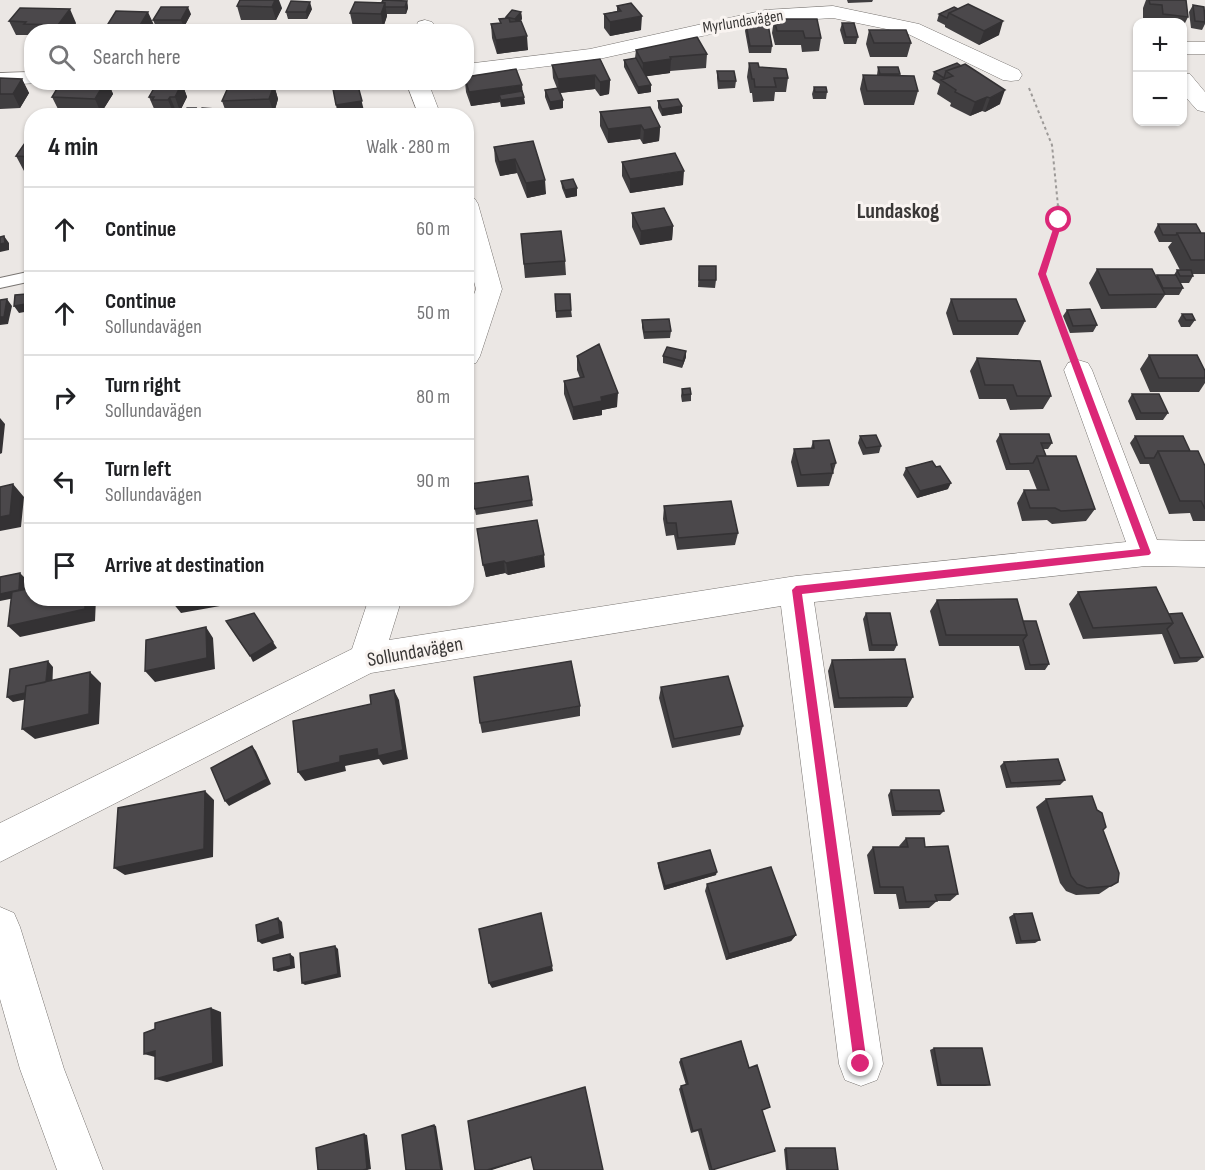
<!DOCTYPE html>
<html lang="en">
<head>
<meta charset="utf-8">
<style>
	body { margin:0; font-family:"Sofia Sans Condensed",sans-serif; background:#f2f2f2; color:#202124 }
	.controls { position:absolute; right:18px; top:18px; display:grid; overflow:hidden; border-radius:12px; box-shadow:0 2px 4px #0004 }
	.controls button { width:54px; height:54px; display:grid; place-items:center; padding:0; border:0; border-bottom:2px solid #e0e0e0; background:#fff; color:#202124; font:30px sans-serif }
	.stop { position:absolute; width:18px; height:18px; margin:-14px; border:4px solid #db2777; border-radius:50%; background:#fff }
	.stop.end { background:#db2777; border-color:#fff; box-shadow:0 2px 6px #0008 }
	.list { margin:0; padding:0; list-style:none }
	h2 { display:flex; justify-content:space-between; align-items:center; height:78px; margin:0; padding:0 24px; font-size:26px }
	h2 small { font-size:20px; font-weight:400; color:#757577 }
	.list li { display:grid; grid-template-columns:39px 1fr auto; gap:18px; align-items:center; box-sizing:border-box; height:84px; padding:0 24px; border-top:2px solid #e0e0e0 }
	.list b { display:block; font-size:22px; white-space:nowrap }
	.list p { margin:0; font-size:20px; white-space:nowrap; color:#757577 }
	.list em { font-size:20px; font-style:normal; color:#757577 }
	.icon { flex:none; width:33px; height:33px; fill:none; stroke:currentColor; stroke-width:2; stroke-linecap:round; stroke-linejoin:round }
	.map { position:relative; flex:none; width:1205px; height:1170px; overflow:hidden }
	.search { position:absolute; background:#fff; box-shadow:0 2px 4px #0004; left:24px; top:24px; width:450px; height:66px; display:flex; align-items:center; gap:15px; box-sizing:border-box; padding:0 21px; border-radius:24px; color:#757577; font-size:22px }
	.panel { position:absolute; background:#fff; box-shadow:0 2px 4px #0004; left:24px; top:108px; width:450px; height:498px; border-radius:24px }
	.map>svg:first-child { display:block }
	.lines { fill:none; stroke-linecap:round; stroke-linejoin:round }
	.service-casing { stroke:#787471; stroke-width:2 }
	.minor-casing { stroke:#787471; stroke-width:1 }
	.path-far1 { stroke:#9d9a98; stroke-width:2; stroke-dasharray:3 3; stroke-linecap:butt }
	.path { stroke:#9d9a98; stroke-width:3; stroke-dasharray:4 4; stroke-linecap:butt }
	.service { fill:#fff; fill-rule:evenodd }
	.minor { fill:#fff; fill-rule:evenodd }
	.wall { fill:#403e40 }
	.shaded-wall { fill:#343234 }
	.building { fill:#4b484b; stroke:#343234; stroke-width:1.5 }
	.route { fill:#db2777 }
	.labels { text-anchor:middle; dominant-baseline:central; stroke-width:6; stroke-linejoin:round; paint-order:stroke }
	.far-street-label { font-size:16px; fill:#3a3837; stroke:#f9f4f1 }
	.street-label { font-size:20px; fill:#3a3837; stroke:#f9f4f1 }
	.far-district-label { font-size:22px; font-weight:bold; fill:#3a3837; stroke:#f9f4f1 }
</style>
</head>
<body>
<div class="map">
<svg width="1205" height="1170" viewBox="0 0 1205 1170">
	<rect width="100%" height="100%" fill="#ebe7e4"/>
	<g class="lines">
		<defs>
			<path id="service" d="M32,271v10l-32,7v-10z"/>
			<path id="minor" d="M833,6l86,18 100,46 3,5 -3,5 -8,1 -8,-1 -97,-47 -73,-15 -68,4 -175,39 -124,15v-12l124,-15 175,-39z
				M425,20l7,2 3,4 -1,6h-20l4,-10z
				M1182,42h23v12h-23z
				M32,72v10l8,1 -40,2v-12z
				M1182,73l8,1 15,18v20l-8,-2 -15,-17z
				M406,82h22l13,34h-22z
				M466,197l9,2 3,5 24,85 -22,67 -4,7 -10,3v-51l10,-26 -10,-36z
				M1078,360l10,3 4,7 65,170 48,1v26l-59,-1 -332,36 69,462 -6,16 -16,6 -16,-6 -6,-16 -58,-458 -410,67 -371,189v-39l352,-174 17,-51h33l-13,42 407,-64 330,-34 -62,-172 4,-7z
				M0,907l14,6 6,14 44,142 39,101h-46l-37,-101 -20,-70z"/>
		</defs>
		<use href="#service" class="service-casing"/>
		<use href="#minor" class="minor-casing"/>
		<path class="path-far1" d="M1029,88l23,57 6,61"/>
		<path class="path" d="M1058,205l1,15 -17,54 28,73"/>
		<use href="#service" class="service"/>
		<use href="#minor" class="minor"/>
	</g>
	<path class="wall" d="M240,0l42,8 -6,12h-35l-4,-14z
		M847,0h26l-1,2 -24,1z
		M1146,0h40l2,17 -6,12v-7h-26v-3l-13,-1v-10z
		M407,1l1,7 -2,6h-19v2l-4,12h-8l1,4h-43l20,-5 -3,-14 32,-11z
		M1193,5l12,11v8l-3,6 -11,-2 -2,-16z
		M617,6l24,24 -31,6 -6,-8v-14l13,-3z
		M954,7l45,28 -20,10 -34,-18v-2l-8,-4 2,-7z
		M312,9l-5,10h-19l-2,-7z
		M521,12l1,7 -2,2 8,29 -31,4 -5,-16 -1,-14 9,-1 -1,-4h7v-2z
		M191,14l-7,13h-28l-3,-7z
		M774,19l47,19 -2,13 -17,1 -1,-7h-26l-3,-12z
		M9,21l67,2 -6,9h-38v6l-2,-3h-14z
		M842,23l16,14 -2,7h-12l-4,-14z
		M746,24l26,22 -1,7h-22l-4,-22z
		M869,30l42,13 -4,14h-37l-4,-13z
		M636,50l71,4 -1,14 -36,3v2l-24,3 5,16 -13,2 -14,-27v-7l11,-2z
		M600,59l10,21 -1,14 -9,2 -5,-7 -35,4 3,7v8l-13,2 -5,-13v-7l12,-2 -4,-10 -1,-13z
		M749,63l39,15 -2,14h-11l-1,9 -21,1 -1,-9h-2l-3,-16z
		M957,63l43,41 -15,8 -3,-1 -12,5 -20,-10 1,-3 -14,-9 3,-10 -8,-5 2,-7z
		M878,67l22,7 -1,2 19,15 -4,14h-50l-4,-16 3,-14h14z
		M717,71l19,10 -1,7 -17,1 -1,-11z
		M0,78l22,1 7,14 -9,15 -20,1z
		M61,82h47l5,12 -12,19 -42,-2 -7,-14z
		M465,82l57,10 3,12 -24,3 -1,-5 -29,4 -5,-14z
		M182,83l5,14 -7,14h-4l-2,3h-16l-1,-3h-2l-6,-14z
		M274,85l4,14 -4,14 -47,2 -5,-14z
		M814,87l13,5 -1,7h-13l-1,-5z
		M658,101l24,5v7l-20,3 -4,-8z
		M600,112l60,15 -1,14 -16,3 -3,-5 -32,4 -8,-17z
		M32,140v31h-8l-8,-15z
		M533,141l13,53 -19,4 -10,-25 -17,3 -5,-15 -1,-14z
		M622,162l61,23 -53,8 -8,-17z
		M561,181l16,15 -11,2 -4,-10z
		M632,213l41,13 -1,14 -32,5 -8,-18z
		M1158,224l43,9h4v41h-13l1,2 -4,7h-9l3,5 -4,7h-14l-9,13 -55,1 -12,-26 8,-14 59,7 1,-1h17l3,-5h3l-12,-23 4,-5h-13l-5,-10z
		M521,234l44,27 1,14 -41,3z
		M699,266l17,14 -1,8 -17,-1z
		M555,294l16,16 1,7 -16,1z
		M951,299l74,22 -7,14h-65l-7,-22z
		M1067,310l30,15 -4,7 -23,1 -7,-17z
		M1182,314l13,6 -5,7h-9l-3,-6z
		M642,320l29,11 -1,7 -26,1 -2,-12z
		M1149,355l56,16v12l-6,9h-49l-10,-23z
		M577,356l40,51 -15,3v5l-29,5 -9,-26v-13l16,-3 -3,-8z
		M663,356l23,1 -4,11 -19,-5z
		M977,358l74,38 -8,13 -33,1 -4,-11h-27l-9,-28z
		M682,389l9,5v7l-9,1 -1,-6z
		M1132,394l36,19 -5,7h-27l-8,-19z
		M1000,434l52,9 -4,6h-5l3,7 49,53 -9,12 -34,3 -5,-4 -25,1 -5,-18 7,-13h13l-8,-20h-23l-10,-29z
		M860,436l21,10 -2,7 -16,2 -5,-12z
		M1135,436l55,15 15,15v55h-12l-3,-8 -21,1 -20,-50h-9l-10,-21z
		M813,441l23,22 -7,23 -32,1 -6,-25 3,-13 17,-1z
		M936,467l12,22 -31,9 -14,-23 3,-7z
		M470,484l62,16 1,6 -57,9z
		M664,506l74,27 -3,12 -58,5 -3,-15 -8,1 -3,-17z
		M477,529l68,38 -37,8 -3,-2 -19,4z
		M1078,592l91,22 34,43 -6,5 -23,2 -12,-30 -79,5 -14,-35z
		M937,600l86,21 26,43 -4,6h-20l-6,-24h-80l-9,-35z
		M866,613l31,32 -3,6h-25l-6,-32z
		M832,660l81,37 -6,10 -73,1 -6,-37z
		M661,687l82,39 -3,9 -68,13 -13,-50z
		M580,706v10l-98,17 -2,-10z
		M1004,762l61,18 -5,5 -54,3 -6,-22z
		M891,790l53,21 -4,4 -48,1 -4,-21z
		M1046,799l57,31 8,56 -12,8 -23,1 -10,-4 -6,-8 -24,-76z
		M906,838l19,9 33,47 -8,7h-13l-8,7 -30,1 -3,-15h-22l-7,-39 6,-8h27l-1,-1z
		M658,863l58,12 -52,15 -6,-23z
		M707,884l89,51 -5,6 -65,19 -21,-69z
		M1014,914l26,26 -5,3 -19,1 -7,-27z
		M934,1048l56,37 -5,1h-48l-7,-36z
		M681,1059l68,9 17,41 -3,1 -49,60h-5l-11,-39 -7,2 -12,-44 2,-3 5,-1 -7,-23z
		M786,1148l52,22h-52l-2,-21z"/>
	<path class="shaded-wall" d="M275,0h4l3,8 -6,12 -4,-13z
		M407,1l1,7 -2,6 -1,-7z
		M310,2l2,7 -5,10 -1,-7z
		M385,3l2,13 -4,12 -2,-14z
		M188,7l3,7 -7,13 -3,-7z
		M70,9l6,14 -6,9h-8l-4,-7z
		M148,12l6,13 -4,7h-14z
		M521,12l1,7 -6,7 -1,-7z
		M642,16l-1,14 -31,6v-14z
		M1003,21l-4,14 -20,10 5,-14z
		M527,36l1,14 -31,4 -1,-14z
		M671,59l-1,14 -28,4 1,-14z
		M595,75v14l-36,4 -1,-14z
		M22,79l7,14 -9,15 -7,-14z
		M610,80l-1,14 -9,2v-14z
		M105,82h3l5,12 -12,19 -6,-14z
		M182,83l5,14 -7,14 -5,-14z
		M274,85l4,14 -4,14 -5,-14z
		M522,85l1,12h1l1,7 -24,3v-7l-2,-5 1,7 -29,4 -2,-14z
		M651,85v7l-13,2v-7z
		M358,86l7,29 -27,1 -2,-11z
		M1005,90l-5,14 -15,8 5,-14z
		M170,97l6,14 -2,3 -6,-14z
		M987,97l-5,14 -12,5 5,-14z
		M563,100v8l-13,2v-8z
		M682,106v7l-20,3v-7z
		M196,108l2,8h-6z
		M215,109l2,7h-5z
		M641,125l-1,14 -32,4v-14z
		M660,127l-1,14 -16,3 1,-14z
		M515,159l2,14 -17,3 -1,-14z
		M684,171l-1,14 -53,8v-14z
		M545,180l1,14 -19,4 -1,-15z
		M577,188v8l-11,2 -1,-8z
		M673,226l-1,14 -32,5 1,-14z
		M4,236l5,7v7l-9,2v-8z
		M26,294l5,7 -1,10 -11,2 -5,-7z
		M7,299l5,7 -4,18 -8,1v-8z
		M686,351v6l-4,11 1,-7z
		M618,393l-1,14 -15,3v5l-29,5v-13l28,-10z
		M0,418l5,6 -3,29 -2,1z
		M951,483l-3,6 -31,9 3,-7z
		M13,484l11,13 -3,30 -21,4v-14z
		M544,555l1,12 -37,8 -2,-12z
		M504,561l1,12 -19,4 -3,-12z
		M20,573l6,6 -1,17 -25,5v-7z
		M85,598h11l-1,23 -75,16 -12,-11z
		M189,598h31v8l-39,7 -9,-11z
		M206,627l7,11 2,31 -60,13 -10,-11z
		M273,642l4,6 -24,14 -3,-6z
		M48,661l5,6 -1,27 -39,8 -6,-5z
		M90,672l11,11 -2,41 -64,15 -13,-10z
		M394,690l5,10 9,59 -25,6 -4,-6 -34,7 1,5 -41,10 -7,-9 42,-16z
		M252,746l4,5 15,33 -42,22 -4,-5z
		M205,791l9,9 -1,57 -88,18 -11,-7z
		M717,872l-1,3 -52,15 1,-4z
		M278,918l4,4 2,16 -22,6 -4,-3z
		M796,935l-5,6 -65,19 3,-6z
		M335,946l3,3 3,28 -36,8 -3,-2z
		M290,954l4,3 1,11 -17,4 -4,-2z
		M552,966l1,5 -61,17 -3,-5z
		M211,1008l10,4 2,54 -56,16 -12,-3z
		M155,1051v6l-11,-3z
		M434,1125l2,1 7,44h-2z
		M364,1134l3,1 4,34 -4,1h-4z
		M531,1157h2l-41,13h-5z"/>
	<path class="building" d="M240,0h35l-3,7 -35,-1z
		M383,0l24,1 -2,6h-20v-4l-3,-1z
		M1149,0h37l2,17 -25,-3 -1,-9 -12,-1z
		M291,1l19,1 -4,10h-20z
		M355,2l30,1 -4,11 -31,-1z
		M631,3l11,13 -32,6 -6,-8 17,-3 -4,-5z
		M968,4l35,17 -19,10 -35,-18z
		M1193,5l11,2 1,15 -10,-1z
		M161,7h27l-7,13h-28z
		M954,7l4,2 -9,4 -2,5 -8,-4z
		M20,8l50,1 -12,16 -34,-1 2,-2 -17,-1z
		M512,10l9,2 -6,7 -9,-2z
		M116,11l32,1 -12,20h-33z
		M509,18l1,4 11,-1 6,15 -31,4 -5,-16 10,-1 -2,-4z
		M774,19h43l4,19h-16l-2,-7h-26z
		M842,23h12l4,14h-12z
		M746,24h22l4,22h-22z
		M335,27l40,1 -1,4h-41z
		M242,29h29l-1,3h-29z
		M313,30h14l-1,2h-14z
		M869,30h37l5,13h-37z
		M697,37l10,17 -37,3 1,2 -28,4 -7,-13z
		M636,58l15,27 -13,2 -14,-27z
		M600,59l10,21 -10,2 -5,-7 -37,4 -6,-14z
		M749,63h9l1,4 27,2 2,9h-14l2,9h-21l-1,-8h-2z
		M957,63l4,3 -15,5 -2,7 -10,-6z
		M965,64l40,26 -15,8 -3,-1 -12,5 -20,-10 1,-2 -15,-10 12,-4 -7,-5z
		M878,67h20l2,7h-20z
		M516,69l6,16 -53,7 -3,-10v-5z
		M717,71h17l2,10h-17z
		M863,75l51,1 4,15h-51z
		M0,78l22,1 -9,15h-13z
		M61,82l18,1 26,-1 -10,17 -43,-2z
		M157,83h25l-7,14h-5l-2,3h-16l2,-3h-5z
		M230,83l44,2 -5,14 -47,2z
		M358,86l4,15 -26,4 -3,-16z
		M814,87h12l1,5h-12z
		M558,88l5,12 -13,2 -5,-12z
		M522,91l2,6 -23,3 -2,-5z
		M678,99l4,7 -20,3 -4,-8z
		M650,107l10,20 -16,3 -3,-5 -33,4 -8,-17z
		M187,108h9l-4,8h-9z
		M202,108l13,1 -3,7h-13z
		M358,109l1,6 -21,1 -1,-4z
		M27,140h5v17l-16,-1z
		M533,141l12,39 -19,3 -11,-24 -16,3 -5,-15z
		M675,153l9,18 -54,8 -8,-17z
		M573,179l4,9 -12,2 -4,-9z
		M664,208l9,18 -32,5 -9,-18z
		M1158,224h38l5,9h-24l-1,2h-13z
		M561,231l4,30 -41,3 -3,-30z
		M1177,233h28v27h-14z
		M4,236l1,7 -5,1v-7z
		M699,266h17v14h-17z
		M1097,269h55l13,25 -56,1z
		M1177,270h14l2,6h-13z
		M1157,275h19l7,13h-20z
		M26,294v10l-12,2 1,-11z
		M555,294h15l1,16 -15,1z
		M7,299l-3,18h-4v-17z
		M951,299h65l9,22h-67z
		M1090,309l7,16 -24,1 -6,-16z
		M1182,314h10l3,6h-9z
		M669,319l2,12 -27,1 -2,-12z
		M599,344l19,49 -17,4 1,4 -29,6 -9,-26 20,-4 -7,-21z
		M667,347l19,4 -3,10 -20,-5z
		M1149,355h48l8,16v7h-46z
		M977,358l63,3 11,35h-34l-4,-11h-28z
		M690,388l1,6 -8,1 -1,-6z
		M1132,394h27l9,19h-27z
		M1000,434h49l3,9h-11l5,13h-9l-4,7 -23,1z
		M876,435l5,11 -15,2 -6,-12z
		M1135,436h48l7,15h-32l-4,7h-9z
		M829,440l7,23 -5,1 2,9 -32,2 -7,-26 20,-1 -1,-7z
		M1158,451h40l7,15v43l-4,-8h-21z
		M1037,456h39l19,53 -34,2 -6,-3h-25l-6,-18h25z
		M932,461l4,6 4,-1 11,17 -31,8 -14,-23z
		M528,476l4,24 -58,9 -4,-25z
		M13,484l-3,31 -10,2v-30z
		M731,501l7,32 -60,5 -2,-15h-9l-3,-17z
		M537,520l7,35 -38,8 -2,-2 -21,4 -6,-36z
		M20,573l-1,17 -19,4v-17z
		M1156,587l17,36 -80,5 -15,-36z
		M32,588v10h53v11l-77,17 4,-34z
		M172,598h17l-17,4z
		M1017,599l10,36h-81l-9,-35z
		M254,613l19,29 -23,14 -24,-35z
		M866,613h24l7,32h-25z
		M1182,613l21,44 -23,1 -13,-29 6,-6 -4,-9z
		M1023,621h13l13,43 -19,1 -7,-25 4,-5z
		M206,627l1,31 -62,13 1,-31z
		M905,659l8,38 -74,1 -7,-38z
		M48,661l-2,21 -20,4 -1,7 -18,4 3,-28z
		M571,661l9,45 -100,17 -6,-46z
		M90,672l-1,42 -67,15 4,-43z
		M728,676l15,50 -69,13 -13,-52z
		M394,690l9,60 -25,6 -1,-7 -37,7v6l-42,10 -5,-51 78,-17 -1,-9z
		M252,746l15,33 -42,22 -14,-33z
		M1058,759l7,21 -54,3 -7,-21z
		M891,790h48l5,21h-49z
		M205,791l-1,58 -90,19 4,-60z
		M1092,796l5,14 5,3 4,14 -3,3 16,43 -1,9 -7,4 -24,2 -10,-4 -6,-8 -25,-77z
		M906,838h18l1,9 23,-1 10,48 -23,1 2,6 -31,1 -3,-15h-23l-7,-40h35z
		M710,850l7,22 -52,14 -7,-23z
		M771,867l25,68 -67,19 -22,-70z
		M541,913l11,53 -63,17 -10,-54z
		M1032,913l8,27 -19,1 -7,-27z
		M278,918l2,16 -22,7 -2,-16z
		M335,946l3,28 -36,9 -2,-30z
		M290,954l1,12 -17,4 -1,-12z
		M211,1008l2,55 -58,16v-28l-11,3v-21l11,-4v-6z
		M741,1041l8,27 8,-3 13,42 -8,3 13,41 -63,19 -11,-41 -8,2 -12,-45 7,-2 -7,-25z
		M934,1048h48l8,37h-49z
		M585,1087l18,83h-69l-3,-13 -44,13h-12l-7,-49z
		M434,1125l7,45h-35l-4,-35z
		M364,1134l3,35 -4,1h-45l-2,-22z
		M786,1148h49l3,22h-50z"/>
	<path class="route" d="M1059,217l4,3 -17,54 105,279 -2,2 -347,39 65,470 -2,4 -4,2 -5,-2 -2,-4 -62,-474 4,-4 344,-37 -102,-275 18,-54z"/>
	<g class="labels">
		<g class="far-street-label">
			<text transform="translate(743 22) rotate(-9)">Myrlundavägen</text>
		</g>
		<g class="street-label">
			<text transform="translate(415 652) rotate(-10)">Sollundavägen</text>
		</g>
		<g class="far-district-label">
			<text x="898" y="211">Lundaskog</text>
		</g>
	</g>
</svg>
<div class="controls">
<button>+</button>
<button>−</button>
</div>
<div class="stop" style="left:1059px;top:220px"></div>
<div class="stop end" style="left:861px;top:1064px"></div>
<div class="search"><svg class="icon" aria-label="search" viewBox="0 0 24 24"><circle cx="10" cy="10" r="6"/><path d="M15 15l6 6"/></svg>Search here</div>
<section class="panel">
<h2>4 min<small>Walk · 280 m</small></h2>
<ul class="list">
<li><svg class="icon" aria-label="ahead" viewBox="0 0 24 24"><path d="M12 20V5M6 11l6-6 6 6"/></svg><div><b>Continue</b></div><em>60 m</em></li>
<li><svg class="icon" aria-label="ahead" viewBox="0 0 24 24"><path d="M12 20V5M6 11l6-6 6 6"/></svg><div><b>Continue</b><p>Sollundavägen</p></div><em>50 m</em></li>
<li><svg class="icon" aria-label="right" viewBox="0 0 24 24"><path d="M7 20v-9h11M14 6l5 5-5 5"/></svg><div><b>Turn right</b><p>Sollundavägen</p></div><em>80 m</em></li>
<li><svg class="icon" aria-label="left" viewBox="0 0 24 24"><path d="M17 20v-9H6M10 6l-5 5 5 5"/></svg><div><b>Turn left</b><p>Sollundavägen</p></div><em>90 m</em></li>
<li><svg class="icon" aria-label="arrive" viewBox="0 0 24 24"><path d="M6 21V4h12l-3 4 3 4H6"/></svg><div><b>Arrive at destination</b></div></li>
</ul>
</section>
</div>
</body>
</html>
